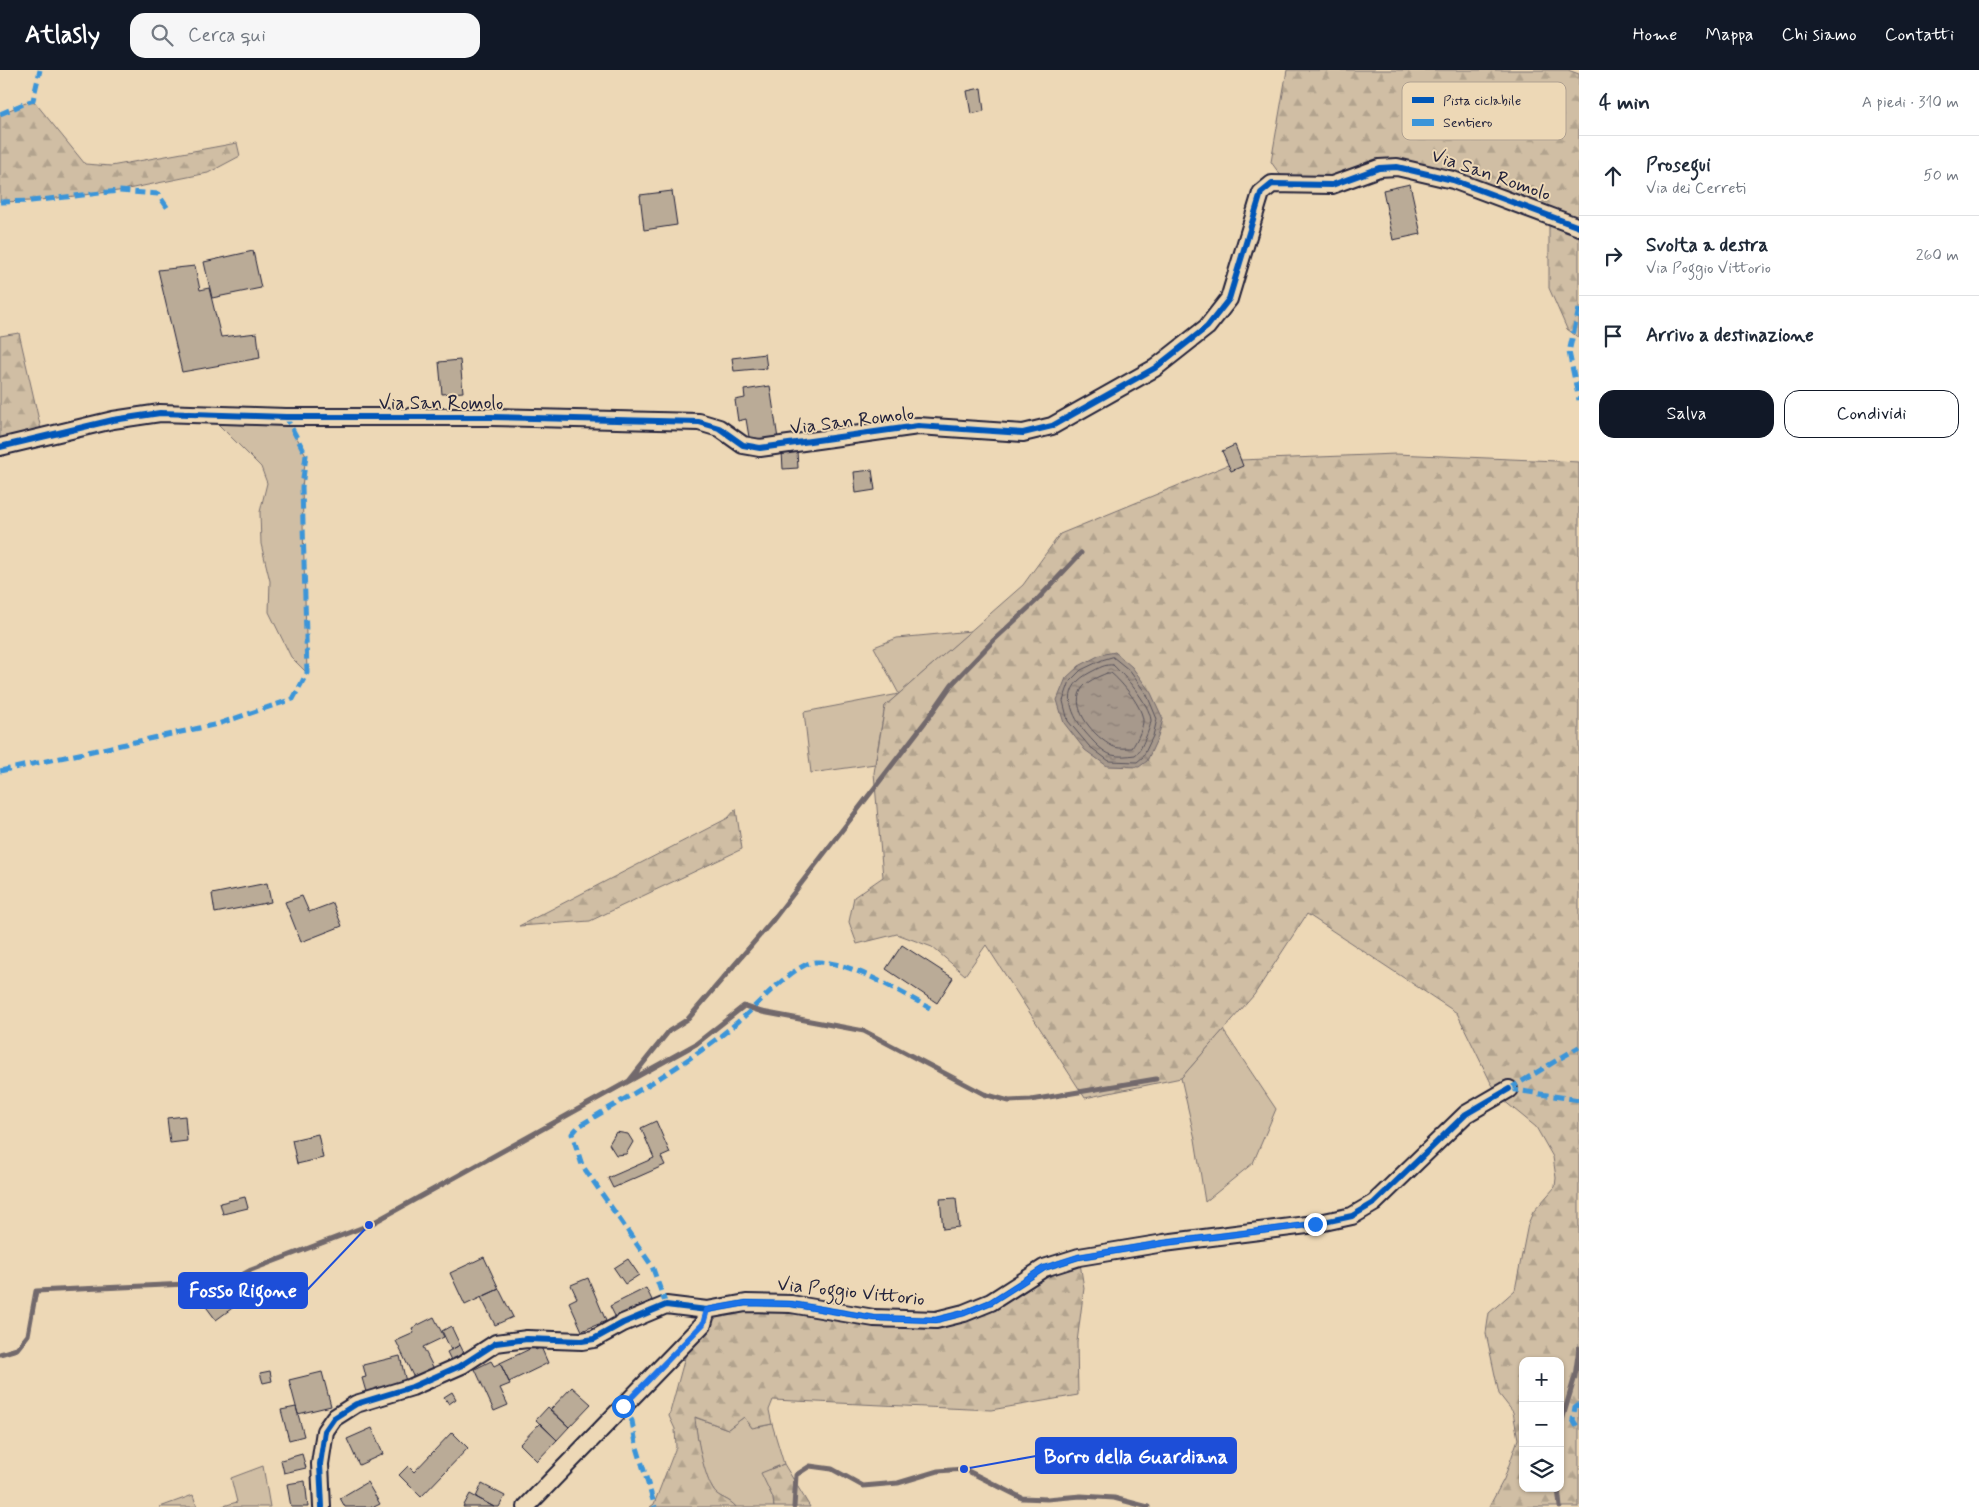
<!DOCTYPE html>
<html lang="it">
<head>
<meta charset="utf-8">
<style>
	body { margin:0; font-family:Mynerve,sans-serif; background:#f6f6f7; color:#1f2937 }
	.controls { position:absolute; right:15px; bottom:15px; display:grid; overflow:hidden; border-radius:10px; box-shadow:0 1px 4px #0004 }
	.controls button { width:45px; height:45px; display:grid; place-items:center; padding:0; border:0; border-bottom:1px solid #e0e1e3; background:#fff; color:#1f2937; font:25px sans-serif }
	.stop { position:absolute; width:15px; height:15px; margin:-11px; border:4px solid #1a73e8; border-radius:50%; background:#fff }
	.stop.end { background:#1a73e8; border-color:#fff; box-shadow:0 1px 5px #0008 }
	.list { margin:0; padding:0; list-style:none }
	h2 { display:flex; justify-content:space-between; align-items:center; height:65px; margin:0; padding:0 20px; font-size:21px }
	h2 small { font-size:16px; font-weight:400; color:#747a83 }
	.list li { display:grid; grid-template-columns:32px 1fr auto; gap:15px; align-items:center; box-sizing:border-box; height:80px; padding:0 20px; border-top:1px solid #e0e1e3 }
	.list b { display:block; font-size:19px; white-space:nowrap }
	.list p { margin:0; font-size:16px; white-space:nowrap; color:#747a83 }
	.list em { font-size:16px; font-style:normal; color:#747a83 }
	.actions { display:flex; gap:10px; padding:15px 20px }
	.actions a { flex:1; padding:11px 0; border:1px solid #111827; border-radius:15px; text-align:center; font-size:18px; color:#111827 }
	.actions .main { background:#111827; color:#fff }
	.icon { flex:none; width:28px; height:28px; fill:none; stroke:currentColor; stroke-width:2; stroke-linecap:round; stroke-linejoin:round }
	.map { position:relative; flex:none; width:1579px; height:1437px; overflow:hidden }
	header { display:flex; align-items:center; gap:30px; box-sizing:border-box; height:70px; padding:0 25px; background:#111827; color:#fff }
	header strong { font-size:24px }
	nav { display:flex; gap:28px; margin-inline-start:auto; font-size:18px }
	.search { width:350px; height:45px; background:#f6f6f7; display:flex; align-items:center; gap:12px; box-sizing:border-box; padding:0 18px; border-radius:15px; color:#747a83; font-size:19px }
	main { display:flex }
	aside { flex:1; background:#fff }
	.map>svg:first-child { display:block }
	.grass { fill:#d0bea4; stroke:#797070 }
	.forest { fill:url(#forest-firs); stroke:#797070; fill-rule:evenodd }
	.water { fill:url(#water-ripples); stroke:#72696c }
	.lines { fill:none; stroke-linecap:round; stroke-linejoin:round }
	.shore { stroke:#57525b; stroke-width:1 }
	.stream { stroke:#72696c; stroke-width:5 }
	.building { fill:#baab97; stroke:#22223b }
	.minor-casing { stroke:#22223b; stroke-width:20 }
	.minor { stroke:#edd8b6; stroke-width:16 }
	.quiet { stroke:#3b95d9; stroke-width:5; stroke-dasharray:10 5; stroke-linecap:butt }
	.cycleway-casing { stroke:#edd8b6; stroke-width:9 }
	.cycleway { stroke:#0057b8; stroke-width:6 }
	.route { stroke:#1a73e8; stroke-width:6 }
	.labels { text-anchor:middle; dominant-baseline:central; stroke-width:4; stroke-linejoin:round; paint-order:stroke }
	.street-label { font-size:19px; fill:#22223b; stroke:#edd8b6 }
	.key { fill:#edd8b6; stroke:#b0a191; stroke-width:1 }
	.key-label { font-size:14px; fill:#22223b }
	.leader { fill:none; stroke:#1d4ed8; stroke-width:2 }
	.callout-dot { fill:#1d4ed8; stroke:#edd8b6; stroke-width:2 }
	.callout { fill:#1d4ed8; stroke:#1d4ed8; stroke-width:2 }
	.callout-label { font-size:20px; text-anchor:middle; font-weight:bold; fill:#fff }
</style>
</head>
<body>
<header>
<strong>Atlasly</strong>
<div class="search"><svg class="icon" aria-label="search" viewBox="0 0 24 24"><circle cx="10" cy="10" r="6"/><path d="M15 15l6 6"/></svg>Cerca qui</div>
<nav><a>Home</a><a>Mappa</a><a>Chi siamo</a><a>Contatti</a></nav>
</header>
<main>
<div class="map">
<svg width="1579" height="1437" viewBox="0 0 1579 1437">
	<defs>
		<pattern id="forest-firs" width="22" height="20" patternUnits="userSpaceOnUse" patternTransform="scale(1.25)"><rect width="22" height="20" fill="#d0bea4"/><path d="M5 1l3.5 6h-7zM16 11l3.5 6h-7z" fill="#b2a38e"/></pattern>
		<pattern id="water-ripples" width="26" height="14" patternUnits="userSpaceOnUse" patternTransform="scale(1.25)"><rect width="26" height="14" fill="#a7998c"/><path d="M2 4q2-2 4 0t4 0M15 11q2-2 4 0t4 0" fill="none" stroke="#887c74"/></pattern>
	</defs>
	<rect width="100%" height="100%" fill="#edd8b6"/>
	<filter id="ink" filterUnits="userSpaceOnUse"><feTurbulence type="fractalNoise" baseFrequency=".02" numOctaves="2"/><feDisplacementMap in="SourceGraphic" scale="10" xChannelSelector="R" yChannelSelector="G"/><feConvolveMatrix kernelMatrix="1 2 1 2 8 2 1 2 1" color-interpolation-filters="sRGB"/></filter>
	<g filter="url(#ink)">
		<path class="grass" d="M209,345l77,2 20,38 -4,32 5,186 -16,-16 -22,-45 1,-31 -9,-37 -1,-32 7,-29 -6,-16z
			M971,561l-86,75 -10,58 -64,9 -7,-61 95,-18 -25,-47 23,-9z
			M1223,960l53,79 -23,54 -48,39 -10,-63 -14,-61z
			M694,1347l34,12 16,-12 15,10 13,-3 12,40 -22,9 11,25 1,9h-38c-6,-8 -17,-9 -22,-16 -13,-17 -16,-53 -20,-74z
			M263,1396l7,41h-50l17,-5 -6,-24z
			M193,1425l4,12h-37z"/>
		<path class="forest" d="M1287,0h281l11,4v264l-12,-9 -18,-41v-72l-152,-49 -65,18 -45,-1 -16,-22z
			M33,30l52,64 26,2 126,-23 3,13 -32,17 -90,18 -87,10 -31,1v-88z
			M19,263l24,105 -43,9v-111z
			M1396,384l183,8v1045h-90l15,-28 14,-40 -5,-27 -14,-18 -13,-61 3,-20 26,-23 13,-66 5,-12 22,-25 1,-9 -3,-21 -17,-30 -33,-27 -12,-17 -34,-70 -150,-99 -53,81 -73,83 -96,20 -99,-153 -21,30 -33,-28 -35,-13 -40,10 -8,-22 5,-25 29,-20 -9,-104 11,-67 138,-121 37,-51 180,-74zM1523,1291h37v127h-37z
			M736,739l6,40 -152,72 -71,5 209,-108z
			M1079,1187l5,31 -7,54 1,53 -87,15 -218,-10 -4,10 3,14 -20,4 -8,-11 -16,12 -33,-12c1,17 9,60 19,74 5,7 16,8 22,16h-86l4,-3 22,-57 -1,-18 -6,-13 22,-81 16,-25 39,-7 190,17z
			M784,1394l26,43h-36l-1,-9 -12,-25z"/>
		<path class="water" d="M1115,582l17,15 19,26 12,26 -5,18 -11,24 -8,6 -32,-1 -22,-16 -21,-27 -7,-23 9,-22 13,-12 21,-11z"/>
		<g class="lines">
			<path class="shore" d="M1113,587l16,13 18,25 10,24 -4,17 -10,21 -6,5 -28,-1 -20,-15 -21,-25 -5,-20 7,-20 11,-11 21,-10z
				M1113,595c12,11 36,38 38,55 0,5 -4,14 -6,19 -3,6 -5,13 -10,16 -7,1 -16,2 -23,0 -10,-3 -20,-15 -27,-23 -17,-22 -24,-45 6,-60 8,-4 14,-8 22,-7z
				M1107,603h4c10,8 33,35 32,49 -1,9 -7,20 -11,26 -6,0 -14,1 -20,-2 -17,-9 -42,-36 -31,-56 5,-9 17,-13 26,-17z"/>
			<path class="stream" d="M629,1011l40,-50 19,-12 85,-99 156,-203 23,-33 42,-44 42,-39 45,-48
				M0,1284l17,-5 11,-14 8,-44 193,-9 22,-12 118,-45 327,-181 48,-38 18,6 102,19 120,63 25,7 22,-1 125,-21
				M1560,1357l15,-51 4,-28
				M1558,1418l2,19
				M794,1437l2,-32 14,-9 22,3 31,17 35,-3 40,-12 26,-2 58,29 25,1 34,-3 33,2 34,9"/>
		</g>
		<path class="building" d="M981,18l3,23 -13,3 -4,-23z
			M1410,114l11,50 -28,6 -10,-50z
			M672,121l5,34 -33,5 -4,-35z
			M253,181l8,37 -49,10 -8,-36z
			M195,196l5,24 9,-2 12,49 36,-4 3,25 -78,14 -24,-102z
			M765,284l2,14 -33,3 -2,-13z
			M460,290l3,32 -21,2 -3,-32z
			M770,316l8,53 -28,4 -4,-24 -8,2 -3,-21 10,-2 -1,-8z
			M1235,375l8,21 -12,5 -9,-20z
			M797,381l1,17 -15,1 -1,-17z
			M872,400l3,20 -19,3 -2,-21z
			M267,813l4,19 -56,11 -3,-19z
			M302,826l7,16 24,-9 9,23 -41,16 -16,-40z
			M902,875l51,33 -16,25 -51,-34z
			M185,1046l2,25 -17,2 -3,-25z
			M656,1051l14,32 -9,4 4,8 -52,23 -5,-10 46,-20 -13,-30z
			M616,1062l12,2 5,8 -7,12 -10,1 -7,-11z
			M318,1064l5,24 -26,6 -5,-24z
			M245,1127l3,11 -25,6 -3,-11z
			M956,1128l3,29 -16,2 -3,-30z
			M484,1187l15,32 -34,16 -15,-32z
			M628,1189l11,16 -14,9 -11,-16z
			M588,1208l18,43 -24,10 -13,-29 8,-4 -6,-13z
			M646,1218l6,12 -36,18 -6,-12z
			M499,1219l14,28 -18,8 -14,-28z
			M213,1221l7,10 7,-6 8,11 -19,14 -15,-20z
			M434,1247l10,20 -21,10 12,24 -20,9 -19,-39 18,-8 -2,-5z
			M451,1256l9,19 -9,5 -9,-19z
			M460,1275l5,10 -13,7 -5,-10z
			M534,1277l2,3 5,-3 7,16 -39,19 -9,-19z
			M400,1286l6,26 -40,10 -4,-14 4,-1 -3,-12z
			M491,1291l3,5 6,-3 10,21 -10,4 8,17 -14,6 -19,-42z
			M270,1301l2,10 -9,2 -3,-10z
			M322,1302l9,34 -33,8 -9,-34z
			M572,1317l19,17 -22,23 -19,-17z
			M452,1322l4,7 -7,5 -5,-7z
			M296,1337l8,29 -15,4 -8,-30z
			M548,1337l21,20 -12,13 -21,-20z
			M540,1353l17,17 -20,21 -17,-17z
			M372,1358l11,26 -24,11 -12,-26z
			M452,1362l16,16 -47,49 -22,-22 9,-9 6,6z
			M302,1384l4,14 -22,5 -3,-13z
			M305,1411l3,26h-17l-4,-23z
			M367,1412l13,22 -6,3h-29l-5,-9z
			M482,1414l23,12 -6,11h-5l-18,-10z
			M470,1424l24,13h-31z"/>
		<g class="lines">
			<defs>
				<path id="minor" d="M0,377l113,-27 47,-7 126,4h205l208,5 20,6 24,17 17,3 158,-22 105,7 29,-7 103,-58 52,-41 22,-28 32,-106 11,-9 60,1 47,-17 18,-1 56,13 126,47
					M322,1437l-2,-43 5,-33 9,-13 22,-14 56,-17 50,-22 34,-22 31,-4 55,2 12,-2 29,-16 43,-18 41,5 39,-7 45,1 83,14 62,2 28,-7 27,-11 53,-34 35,-11 85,-14 151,-19 37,-8 22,-13 92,-89 43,-25
					M526,1437l177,-183 4,-14"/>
			</defs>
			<use href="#minor" class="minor-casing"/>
			<use href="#minor" class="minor"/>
			<path class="quiet" d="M0,44l33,-14 7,-30
				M0,132l31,-1 87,-10 40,3 11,16
				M1579,239l-10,43 10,48
				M0,701l218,-47 75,-25 14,-26 -5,-186 4,-32 -20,-38
				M1509,1019l70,-42
				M1509,1019l70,11
				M666,1235l-14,-39 -70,-101 -10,-31 7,-8c58,-35 120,-68 170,-114 13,-13 48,-49 66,-50 34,-2 84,30 115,46
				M1579,1334l-4,3 -2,13 6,10
				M623,1336l9,15 4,23 19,63"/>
			<defs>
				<path id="cycleway" d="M0,377l113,-27 47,-7 126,4h205l208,5 20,6 24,17 17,3 158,-22 105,7 29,-7 103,-58 52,-41 22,-28 32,-106 11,-9 60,1 47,-17 18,-1 56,13 126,47
					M322,1437l-2,-43 5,-33 9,-13 22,-14 56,-17 50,-22 34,-22 31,-4 55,2 12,-2 29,-16 43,-18 41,5 39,-7 45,1 83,14 62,2 28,-7 27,-11 53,-34 35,-11 85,-14 151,-19 37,-8 22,-13 92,-89 43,-25"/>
			</defs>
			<use href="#cycleway" class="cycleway-casing"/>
			<use href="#cycleway" class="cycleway"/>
		</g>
	</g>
	<g class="lines" filter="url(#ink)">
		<path class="route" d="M623,1336l80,-82 4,-14 39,-7 45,1 83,14 62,2 28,-7 27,-11 53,-34 34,-11 86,-14 151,-19"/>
	</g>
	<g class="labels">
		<g class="street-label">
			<text transform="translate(1491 105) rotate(19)">Via San Romolo</text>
			<text x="441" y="333">Via San Romolo</text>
			<text transform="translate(852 351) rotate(-7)">Via San Romolo</text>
			<text transform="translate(851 1222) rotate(6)">Via Poggio Vittorio</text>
		</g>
	</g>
	<rect x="1402" y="12" width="164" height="58" rx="8" class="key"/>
	<rect x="1412" y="27" width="22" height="6" fill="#0057b8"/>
	<rect x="1412" y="49" width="22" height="7" fill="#3b95d9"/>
	<g class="key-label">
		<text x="1443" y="35">Pista ciclabile</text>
		<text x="1443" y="57">Sentiero</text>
	</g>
	<path class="leader" d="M369 1155L307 1220M964 1399L1036 1386"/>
	<g class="callout-dot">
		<circle cx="369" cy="1155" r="5"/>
		<circle cx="964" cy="1399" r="5"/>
	</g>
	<g class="callout">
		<rect x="179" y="1203" width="128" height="35" rx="5"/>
		<rect x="1036" y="1368" width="200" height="35" rx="5"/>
	</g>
	<g class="callout-label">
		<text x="243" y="1227">Fosso Rigone</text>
		<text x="1136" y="1393">Borro della Guardiana</text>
	</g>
</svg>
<div class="controls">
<button>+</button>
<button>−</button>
<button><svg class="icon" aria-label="layers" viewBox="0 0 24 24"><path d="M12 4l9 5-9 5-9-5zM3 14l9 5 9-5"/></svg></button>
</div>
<div class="stop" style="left:623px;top:1336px"></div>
<div class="stop end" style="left:1315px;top:1154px"></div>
</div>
<aside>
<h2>4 min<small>A piedi · 310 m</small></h2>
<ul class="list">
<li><svg class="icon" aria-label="ahead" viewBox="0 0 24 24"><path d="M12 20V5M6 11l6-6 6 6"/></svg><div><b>Prosegui</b><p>Via dei Cerreti</p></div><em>50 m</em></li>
<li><svg class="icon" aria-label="right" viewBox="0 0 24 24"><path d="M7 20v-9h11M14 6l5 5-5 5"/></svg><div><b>Svolta a destra</b><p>Via Poggio Vittorio</p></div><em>260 m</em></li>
<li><svg class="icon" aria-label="arrive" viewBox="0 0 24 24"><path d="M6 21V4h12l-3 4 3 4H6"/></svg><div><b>Arrivo a destinazione</b></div></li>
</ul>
<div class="actions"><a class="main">Salva</a><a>Condividi</a></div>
</aside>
</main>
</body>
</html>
